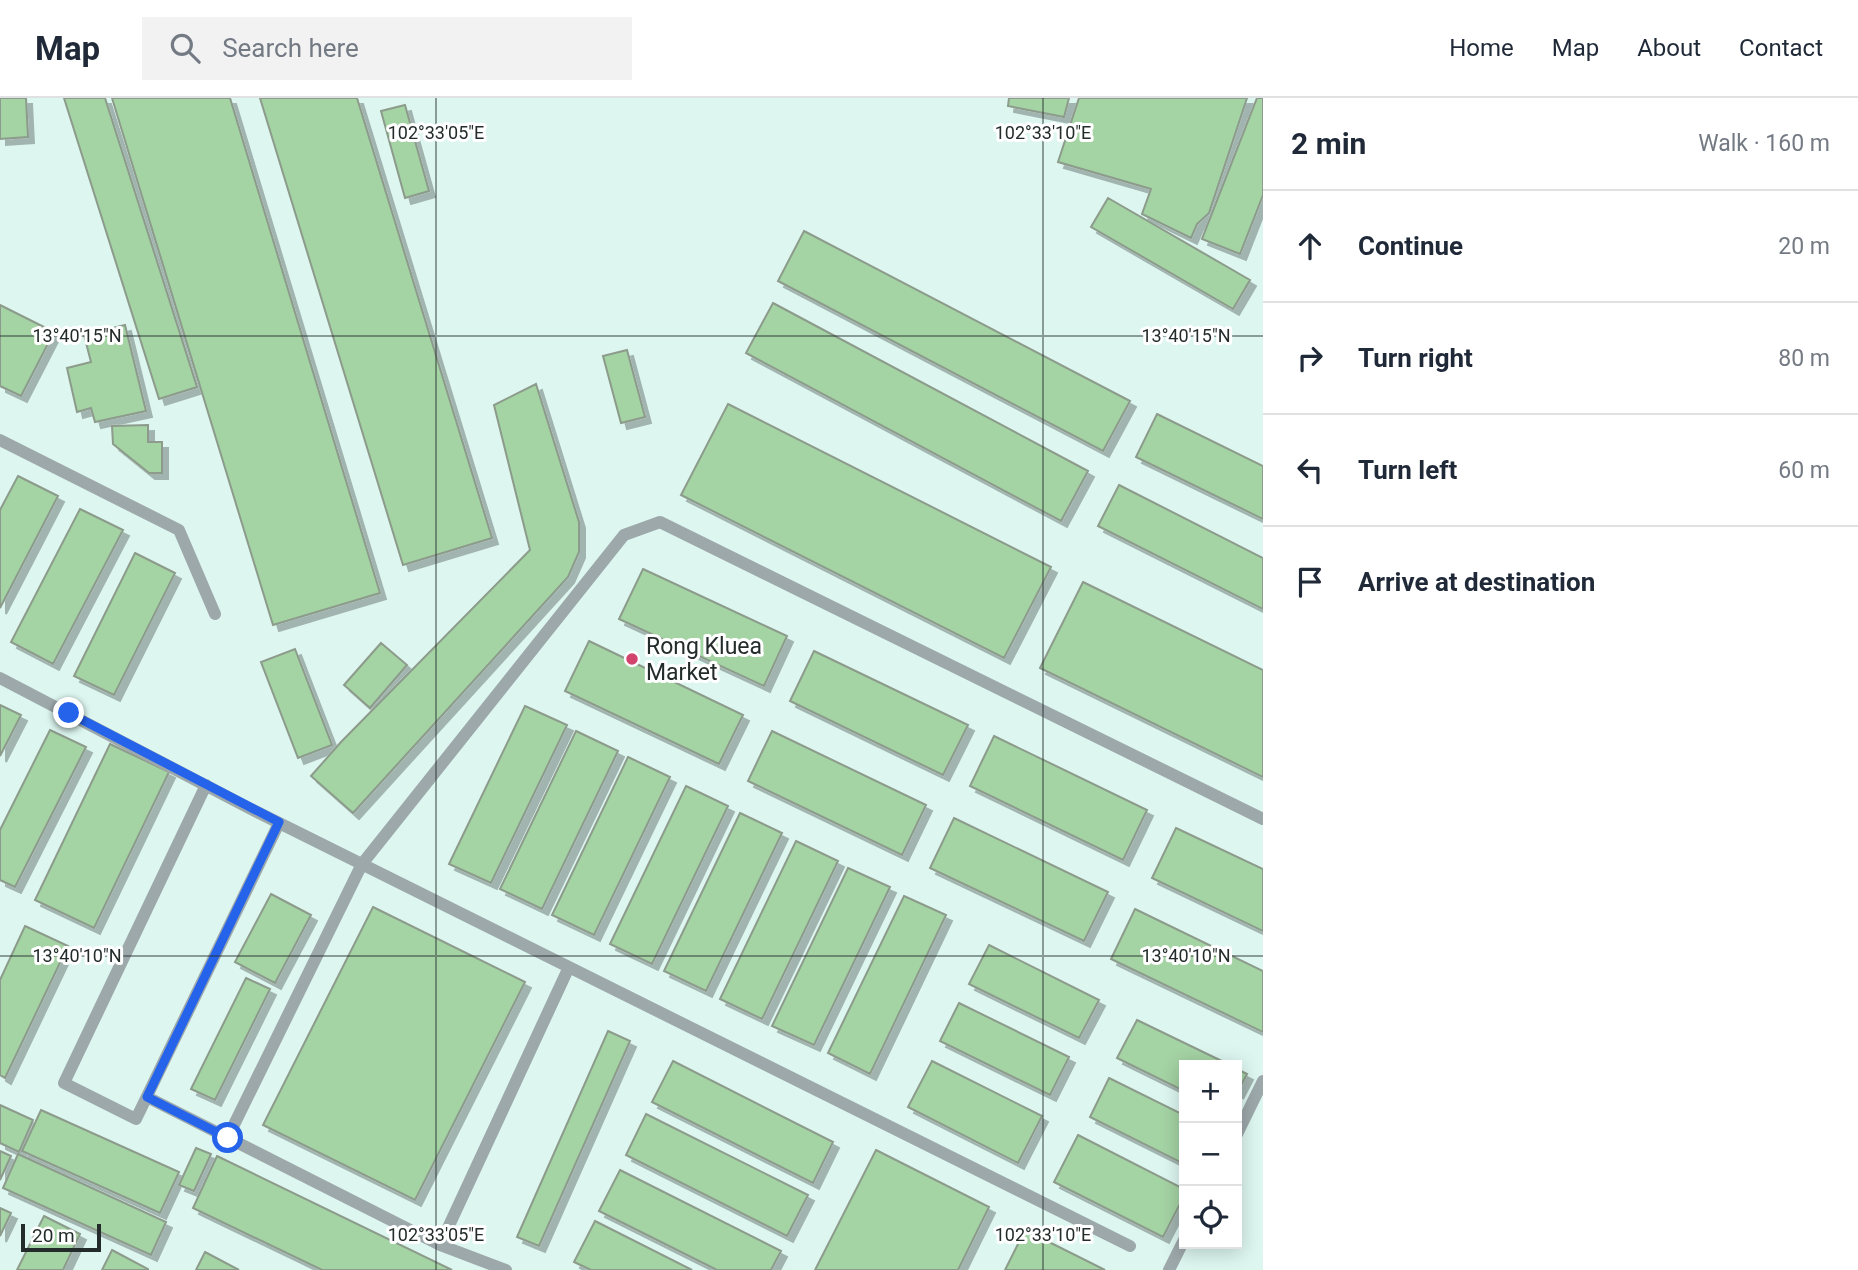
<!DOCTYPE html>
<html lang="en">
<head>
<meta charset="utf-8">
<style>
	body { margin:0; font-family:Roboto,sans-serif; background:#f2f2f3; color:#1f2937 }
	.controls { position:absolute; right:21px; bottom:21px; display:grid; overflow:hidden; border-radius:0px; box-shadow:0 4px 18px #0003 }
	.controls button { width:63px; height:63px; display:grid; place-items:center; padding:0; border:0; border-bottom:2px solid #e0e1e3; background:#fff; color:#1f2937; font:35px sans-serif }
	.scale { position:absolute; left:21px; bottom:18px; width:80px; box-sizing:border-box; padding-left:7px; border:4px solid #232c2a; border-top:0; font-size:19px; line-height:24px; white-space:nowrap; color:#232c2a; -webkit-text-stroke:5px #fff; paint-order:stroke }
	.stop { position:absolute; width:21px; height:21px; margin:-16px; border:5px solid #2563eb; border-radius:50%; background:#fff }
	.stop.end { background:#2563eb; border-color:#fff; box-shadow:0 2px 7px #0008 }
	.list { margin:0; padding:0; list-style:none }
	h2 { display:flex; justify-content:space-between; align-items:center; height:91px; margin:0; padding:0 28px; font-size:30px }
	h2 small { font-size:23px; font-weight:400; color:#747a83 }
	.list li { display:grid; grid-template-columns:46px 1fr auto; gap:21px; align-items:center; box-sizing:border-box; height:112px; padding:0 28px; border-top:2px solid #e0e1e3 }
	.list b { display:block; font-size:26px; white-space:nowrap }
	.list em { font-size:23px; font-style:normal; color:#747a83 }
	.icon { flex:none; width:38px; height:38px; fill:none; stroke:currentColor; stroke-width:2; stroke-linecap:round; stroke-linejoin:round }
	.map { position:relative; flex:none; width:1263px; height:1172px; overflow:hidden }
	header { display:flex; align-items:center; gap:42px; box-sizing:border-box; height:98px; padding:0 35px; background:#fff; border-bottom:2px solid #e0e1e3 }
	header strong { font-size:33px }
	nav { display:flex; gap:38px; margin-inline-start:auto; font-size:24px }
	.search { width:490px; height:63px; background:#f2f2f3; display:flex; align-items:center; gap:18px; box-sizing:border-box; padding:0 24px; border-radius:0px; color:#747a83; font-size:26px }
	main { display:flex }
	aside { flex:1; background:#fff }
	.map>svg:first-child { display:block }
	.building { fill:#a4d3a4; stroke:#8c9b8b; stroke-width:2; filter:url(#shadow) }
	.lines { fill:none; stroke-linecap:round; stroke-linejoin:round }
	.service { stroke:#9da8aa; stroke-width:12 }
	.route { stroke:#2563eb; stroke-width:9 }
	.ticks { fill:none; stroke:#232c2a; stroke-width:2; stroke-opacity:0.45 }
	.poi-dot { fill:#d2446e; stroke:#fff; stroke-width:2.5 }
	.labels { text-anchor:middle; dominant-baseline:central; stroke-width:6; stroke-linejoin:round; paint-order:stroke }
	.poi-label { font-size:23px; fill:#232c2a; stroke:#fff; text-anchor:start }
	.ticks-label { font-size:18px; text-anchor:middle; fill:#232c2a; stroke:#fff; stroke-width:6; stroke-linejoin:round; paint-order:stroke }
</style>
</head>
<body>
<header>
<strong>Map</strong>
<div class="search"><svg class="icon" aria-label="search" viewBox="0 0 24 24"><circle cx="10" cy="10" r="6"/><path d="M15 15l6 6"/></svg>Search here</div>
<nav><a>Home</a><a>Map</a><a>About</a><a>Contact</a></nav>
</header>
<main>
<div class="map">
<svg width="1263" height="1172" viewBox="0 0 1263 1172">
	<defs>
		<filter id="shadow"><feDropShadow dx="6" dy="6" stdDeviation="0" flood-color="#0004"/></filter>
	</defs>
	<rect width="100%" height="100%" fill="#ddf6f0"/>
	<path class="building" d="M0,0h26l2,39 -28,2z
		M64,0h41l92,289 -38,12z
		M112,0h118l150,495 -107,32z
		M260,0h97l135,440 -89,27z
		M1009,0h60l-5,19 -56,-11z
		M1079,0h168l-38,115 -12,11 -6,14 -49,-24 9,-25 -93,-27z
		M1257,0h6v97l-23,59 -38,-15z
		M405,7l24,86 -24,7 -24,-87z
		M1108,100l142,82 -17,29 -142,-82z
		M804,133l326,170 -27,50 -325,-170z
		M773,205l315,168 -27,50 -315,-168z
		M0,207l54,27 -33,64 -21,-10z
		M125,227l21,86 -51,11 -4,-14 -14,4 -10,-44 24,-6 -7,-27z
		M627,252l18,67 -24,6 -18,-67z
		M536,286l43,138v30l-11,25 -215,236 -42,-37 30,-34 189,-192 -36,-145z
		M728,306l323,163 -47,91 -323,-163z
		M1157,316l106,52v53l-127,-62z
		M148,327v17h14v31h-13l-36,-29 -1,-18z
		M18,378l40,20 -58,112v-98z
		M1119,387l144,73v51l-165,-83z
		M80,411l43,21 -70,134 -42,-22z
		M135,455l40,20 -61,122 -40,-19z
		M643,471l144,67 -23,50 -145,-67z
		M1083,484l180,88v107l-223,-109z
		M589,543l154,74 -24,49 -154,-73z
		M381,545l26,22 -37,43 -26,-23z
		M295,551l37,96 -34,13 -37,-96z
		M814,553l154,74 -25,50 -153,-74z
		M0,607l21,10 -21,41z
		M525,608l42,19 -76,158 -42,-19z
		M50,632l36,17 -71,140 -15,-7v-50z
		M576,633l42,20 -76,158 -42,-20z
		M772,633l154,74 -24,50 -154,-74z
		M994,638l153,74 -24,50 -153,-74z
		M110,646l59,28 -75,156 -59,-28z
		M628,659l42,20 -76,158 -42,-20z
		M686,688l42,20 -76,158 -42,-20z
		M740,715l42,20 -76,158 -42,-20z
		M954,720l154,74 -24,49 -154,-73z
		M1176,730l87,41v62l-111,-53z
		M796,743l42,20 -76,158 -42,-20z
		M848,770l42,19 -76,158 -42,-19z
		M271,796l40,21 -36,68 -40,-21z
		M904,798l42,19 -76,159 -42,-21z
		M373,809l152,75 -110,218 -152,-75z
		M1135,811l128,62v61l-152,-73z
		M25,828l43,20 -63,132 -5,-3v-95z
		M989,847l110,55 -20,38 -110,-54z
		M246,880l24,11 -55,111 -24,-11z
		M959,905l110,54 -19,38 -110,-54z
		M1137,922l93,45h-46v26l-67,-33z
		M608,933l22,10 -91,205 -22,-9z
		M673,963l160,81 -20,41 -161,-81z
		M932,963l110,55 -24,47 -110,-56z
		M1237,971l10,5 -10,19z
		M1109,980l75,37v49l-94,-47z
		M0,1007l33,15 -14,32 -19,-9z
		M41,1012l138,62 -19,41 -138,-62z
		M646,1016l162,81 -21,41 -161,-81z
		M1078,1037l106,54v7l-21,41 -109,-55z
		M196,1050l15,6 -17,37 -15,-6z
		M876,1052l113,57 -31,63h-143z
		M0,1053l11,5 -11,24z
		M18,1056l148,68 -15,33 -148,-67z
		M217,1058l235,114h-130l-129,-62z
		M620,1072l161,81 -10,19h-54l-118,-59z
		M0,1110l11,5 -11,23z
		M44,1118l36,18 -17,36h-46z
		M595,1123l97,49h-101l-17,-8z
		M1025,1132l80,40h-100z
		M112,1152l36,19v1h-46z
		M205,1154l34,18h-43z"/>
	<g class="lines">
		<path class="service" d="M0,342l179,90 36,84
			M0,580l249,130 881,438
			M206,687l-142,298 72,36 143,-296
			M147,999l293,148 129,-278
			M1237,1036l26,-53
			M228,1039l134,-273 262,-329 36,-13 603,297
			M440,1147l66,25
			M1169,1172l15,-30"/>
	</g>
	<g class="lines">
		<path class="route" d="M69,615l210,109 -132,275 81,41"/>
	</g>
	<path class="ticks" d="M436,0v1172M1043,0v1172M0,238h1263M0,858h1263"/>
	<circle class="poi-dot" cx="632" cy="561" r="7"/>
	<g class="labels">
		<g class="poi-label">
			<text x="646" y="548">Rong Kluea<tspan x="646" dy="26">Market</tspan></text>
		</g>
	</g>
	<g class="ticks-label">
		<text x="436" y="41">102°33'05"E</text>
		<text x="1043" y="41">102°33'10"E</text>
		<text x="77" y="244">13°40'15"N</text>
		<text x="1186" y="244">13°40'15"N</text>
		<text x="77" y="864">13°40'10"N</text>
		<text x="1186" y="864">13°40'10"N</text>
		<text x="436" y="1143">102°33'05"E</text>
		<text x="1043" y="1143">102°33'10"E</text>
	</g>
</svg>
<div class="controls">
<button>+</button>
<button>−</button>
<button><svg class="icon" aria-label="locate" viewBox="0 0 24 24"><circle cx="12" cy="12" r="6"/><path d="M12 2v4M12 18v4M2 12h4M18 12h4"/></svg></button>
</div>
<div class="scale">20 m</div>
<div class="stop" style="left:228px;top:1040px"></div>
<div class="stop end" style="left:69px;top:615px"></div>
</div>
<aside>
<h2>2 min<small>Walk · 160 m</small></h2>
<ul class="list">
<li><svg class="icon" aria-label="ahead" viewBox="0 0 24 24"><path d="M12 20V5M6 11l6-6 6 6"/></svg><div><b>Continue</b></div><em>20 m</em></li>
<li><svg class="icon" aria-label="right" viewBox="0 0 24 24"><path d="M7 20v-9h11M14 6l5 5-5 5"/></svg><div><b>Turn right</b></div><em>80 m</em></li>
<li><svg class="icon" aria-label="left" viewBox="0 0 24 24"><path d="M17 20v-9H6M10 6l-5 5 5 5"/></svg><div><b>Turn left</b></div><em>60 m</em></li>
<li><svg class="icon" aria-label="arrive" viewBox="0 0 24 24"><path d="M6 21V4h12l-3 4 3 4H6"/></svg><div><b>Arrive at destination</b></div></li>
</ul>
</aside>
</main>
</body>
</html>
